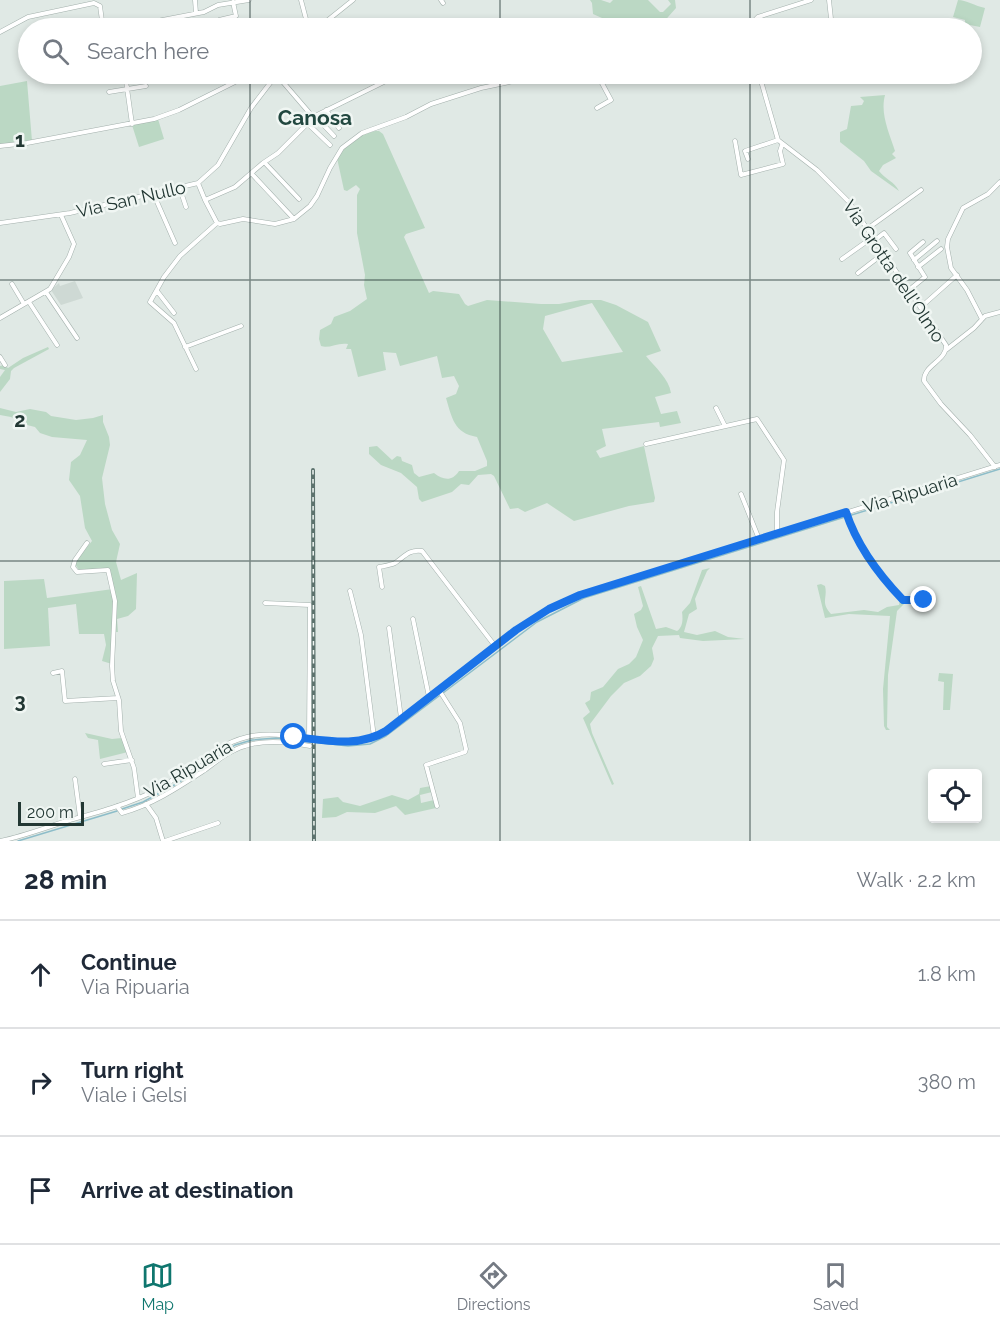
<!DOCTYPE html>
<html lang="en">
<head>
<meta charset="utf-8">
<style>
	body { margin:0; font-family:Raleway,sans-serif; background:#f6f6f7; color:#1f2937 }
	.controls { position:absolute; right:18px; bottom:18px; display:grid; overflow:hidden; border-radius:6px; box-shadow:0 3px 9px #0003 }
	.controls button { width:54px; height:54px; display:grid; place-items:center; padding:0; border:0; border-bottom:2px solid #e0e1e3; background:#fff; color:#1f2937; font:30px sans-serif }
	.scale { position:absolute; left:18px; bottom:15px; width:66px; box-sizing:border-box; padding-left:6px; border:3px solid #223733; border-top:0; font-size:16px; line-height:21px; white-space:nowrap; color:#223733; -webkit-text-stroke:4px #f0f6f3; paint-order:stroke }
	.stop { position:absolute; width:18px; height:18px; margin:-14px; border:4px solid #1a73e8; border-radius:50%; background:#fff }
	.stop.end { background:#1a73e8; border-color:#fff; box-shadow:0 2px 6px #0008 }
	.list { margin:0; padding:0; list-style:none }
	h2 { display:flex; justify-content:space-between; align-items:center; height:78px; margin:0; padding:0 24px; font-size:26px }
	h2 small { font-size:20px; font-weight:400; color:#747a83 }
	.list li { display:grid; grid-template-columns:39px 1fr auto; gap:18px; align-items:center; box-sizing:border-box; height:108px; padding:0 24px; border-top:2px solid #e0e1e3 }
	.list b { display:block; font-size:22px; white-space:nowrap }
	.list p { margin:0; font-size:20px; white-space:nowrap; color:#747a83 }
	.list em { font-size:20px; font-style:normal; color:#747a83 }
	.icon { flex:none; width:33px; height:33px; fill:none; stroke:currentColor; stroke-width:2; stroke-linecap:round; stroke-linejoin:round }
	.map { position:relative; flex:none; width:1000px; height:841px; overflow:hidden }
	.search { position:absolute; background:#fff; box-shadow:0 3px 9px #0003; left:18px; right:18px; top:18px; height:66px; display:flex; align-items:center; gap:15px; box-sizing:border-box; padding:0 21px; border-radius:33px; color:#747a83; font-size:22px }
	.sheet { height:402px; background:#fff }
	nav { display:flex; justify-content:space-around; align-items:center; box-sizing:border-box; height:84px; border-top:2px solid #e0e1e3; background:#fff; font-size:16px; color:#747a83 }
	nav a { display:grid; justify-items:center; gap:3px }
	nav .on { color:#0f766e }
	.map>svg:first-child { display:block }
	.built { fill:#ced9d4 }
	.green { fill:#bbd8c4; fill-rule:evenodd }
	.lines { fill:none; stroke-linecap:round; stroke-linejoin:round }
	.stream { stroke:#8dbdc9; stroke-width:1.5 }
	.minor-casing { stroke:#a3b0ac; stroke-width:5 }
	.minor { stroke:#fff; stroke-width:4 }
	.rail-casing { stroke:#5d736e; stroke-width:4 }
	.rail { stroke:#f0f6f3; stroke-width:1.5; stroke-dasharray:4.5; stroke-linecap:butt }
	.route { stroke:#1a73e8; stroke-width:8 }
	.grid { fill:none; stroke:#223733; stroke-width:1.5; stroke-opacity:0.55 }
	.labels { text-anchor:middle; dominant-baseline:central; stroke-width:5; stroke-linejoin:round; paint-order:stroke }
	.street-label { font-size:18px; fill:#223733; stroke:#f0f6f3 }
	.quarter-label { font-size:21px; font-weight:bold; fill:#21473f; stroke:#f0f6f3 }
	.grid-label { font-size:20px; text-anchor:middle; font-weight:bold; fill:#223733; stroke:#f0f6f3; stroke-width:5; stroke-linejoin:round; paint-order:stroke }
</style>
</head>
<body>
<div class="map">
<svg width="1000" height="841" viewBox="0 0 1000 841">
	<rect width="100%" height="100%" fill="#e0e9e5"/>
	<path class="built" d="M75,281l8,17 -22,7 -10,-15 8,-7 1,3z"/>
	<path class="green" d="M590,0h11l9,3 3,-3h35l12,12h3l8,-8 -3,-4h7l1,8 -15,17 11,1 4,2h-27l-6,-6c-22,5 -30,1 -50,-8l-1,-11z
		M958,0c8,0 17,6 27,8l-5,19 -15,-3v-4l-12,-3z
		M27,81l5,60 -32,4v-59z
		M885,95c-5,19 4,37 10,56l-3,3 4,4 -13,7 -4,6c6,8 16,11 20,20l-28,-20 -7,-10 -24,-19v-10l7,-3 4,-23 11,-1 2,-4 -4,-4z
		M158,119l6,20 -25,8 -7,-22z
		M375,131h4l4,3 42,94 -19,6 -2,3 25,56 4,-2 26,3 6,10 3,2 19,-6 54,4h18l22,-4h20l15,5 32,17 13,29 -15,5c9,11 23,23 25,37l-16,4 6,17 16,-3 4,12 -21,4 -1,-5 -57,7 4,17 -10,5 4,7 44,-12 11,52 -1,4 -25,4 -55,15 -27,-18 -22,9 -7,-4 -8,1 -16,-33 -3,-2 -13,1 -9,10 -8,-1 -9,8 -30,10 -3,-3 -2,-12 -16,-14 -20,-8 -12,-11v-7l8,-1 15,14 5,-4 4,1 1,4 10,4 2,8 5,4 15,-4c9,7 18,9 25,-2h16l12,-5v-5l-10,-24c-23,-4 -25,-19 -31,-39l10,-4 3,-8 -5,-10 -12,2 -5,-22 -37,10 -4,-13 -13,-1 3,18 -28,7 -7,-28h-5l2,-5c-10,-2 -19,5 -27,2l-2,-7 1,-9 11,-6 3,-7 16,-6 17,-12 -3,-14 1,-10 -8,-42v-38l3,-6 -4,-4 -9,6 -3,-1 -7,-32c10,-14 21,-23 38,-27zM592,303l31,49 -61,10 -19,-33 2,-13z
		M48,347l1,2 -35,19 -3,3 -1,8 -10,13v-15l5,-7 -5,-1v-3l4,-1 4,3 15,-10z
		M0,408l16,4 14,-3 16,3 5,4 25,4 17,-2 10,-3v7l6,15 1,8 -8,33 3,26 7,26 8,14 -4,18 5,18 16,-7 -1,36 -8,7 -11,3 1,13h-3v-41l-7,-23 -29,2 -4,-6 1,-4 16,-19 -7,-13 -5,-32 -11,-16 2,-18 9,-7 7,-15 -35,-3 -12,-4 -5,-6 -12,-3 -12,-7 -11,-2z
		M710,568l-3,3 -12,28 2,10 -8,5 -5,18 13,3 18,-4 13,6 17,2 -42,2 -23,-3 -1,-3 -21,1 -6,12 2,11 -3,7 -11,10 -16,7 -13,13 -21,28 2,9 22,51 -2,1 -29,-67 7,-6 -5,-9 5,-3 1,-8 12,-5 15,-18 11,-5 7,-7 7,-17 -6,-13 -3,-13 7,-4 2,-4 -5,-19 3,-1 15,43 10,-2 11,4c6,-4 6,-12 5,-19l8,-9 12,-33z
		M44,579l3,19 66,-9 -1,75 -10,-3 4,-16 -2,-11h-25l-3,-30 -28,4 2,38 -46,3v-68z
		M821,584l4,2c3,12 -5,16 6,28l33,-4 14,2 9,-5 12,-2 1,-6 5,4 -8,8 -9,64 -1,52 3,3h-4l-2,-4 -1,-37 7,-73 -41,-2 -24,4 -8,-33z
		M939,673l14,1 -3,36h-7l1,-28 -6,-1z
		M85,733l27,6 10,-1 6,14 -28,7 -2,-19 -10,-2z
		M431,786l1,6 -12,3 1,8 13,-3 2,8 -31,7 -9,-9 -21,7 -28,-1 -11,5 -14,1 1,-19 15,-2 5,5 17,4 32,-11 16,5 11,-6 1,-6z"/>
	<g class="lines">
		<path class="stream" d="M443,693l94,-71 47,-24 416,-129
			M122,809l21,-7 35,-19 57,-38 17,-5 24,-2 72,8 22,-2 16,-8 53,-40
			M18,841l99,-30"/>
		<defs>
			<path id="minor" d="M195,0l1,13
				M441,0l2,3
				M829,0l3,28
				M224,26h-3l-2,-6 17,-4 -3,-14
				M121,28l83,-16 14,-7 31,-5
				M301,28l8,-6 -3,-3 -5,-19
				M318,28l35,-28
				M749,28l5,-7 4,-4 53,-17
				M0,32l28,-15 66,-14 6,3 3,22
				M276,74l37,43 87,-43
				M759,74l19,66 39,30 32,32 97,143c1,16 -23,20 -22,36l17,23 29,31 25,32
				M821,74l5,4
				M937,74l14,7 2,-7
				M126,81l6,43
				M109,92l37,-6
				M597,108l14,-8 -14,-26
				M326,110l13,18
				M308,124l22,21
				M735,141l6,34 42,-11 -3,-13 2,-6
				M0,146l27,-3 127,-24 25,-9 72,-36
				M748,159l-3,-8 33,-11
				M265,163l34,36
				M251,173l43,46
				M198,183l7,17 12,23 3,1 23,-5 32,5 19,-5 16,-13 7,-10 13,-28 12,-20 20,-15 44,-16 25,-13 50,-16 66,-14
				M180,189l6,18
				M154,195l21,48
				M205,200l30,-13 28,-24 15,-10 37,-37 19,20
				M0,223l70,-10 128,-30 20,-18 33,-57 26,-34
				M867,229l54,-39
				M875,240l9,-7 12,16
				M842,259l31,-22
				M914,260l23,-19
				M918,267l23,-18
				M858,273l26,-20
				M12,284l12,20
				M909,290l16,-13 -15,-24 13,-11
				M157,291l17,22
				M46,292l31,46
				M29,302l28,43
				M921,307l36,-32
				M0,318l50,-29 19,-32 5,-13 -13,-29
				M982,319l-15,-29 -16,-22 -4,-21 1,-8 15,-31 25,-14 12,-12
				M185,347l56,-21
				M946,350l28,-22 11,-12 15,-4
				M0,357l5,8
				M196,369l-22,-46 -24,-21 14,-25 16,-21 37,-33
				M716,408l9,18
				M646,444l111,-25 27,41 -7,52v21
				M741,494l18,45
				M846,512c10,34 33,63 57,88l18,-1 5,2
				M87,543l-12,17 -2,7 4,5 31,-2 7,31 -3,65 1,15 6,19 2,31 13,37 4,30
				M382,587l-3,-20c5,-1 12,-2 16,-4 9,-6 14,-14 27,-12l73,95
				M350,591l11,44 13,102
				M265,603l45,2 -1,133
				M413,619l16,78
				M389,628l12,90
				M53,673l9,-2 3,30 53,-3
				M104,764l28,-4
				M75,779l5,38
				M146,804l10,14 7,23
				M117,806l5,7c30,-8 57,-26 83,-43 12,-9 25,-20 40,-24 20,-7 44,-4 65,0
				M437,806l-11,-41 39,-13 1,-3 -6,-26 -21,-33
				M0,841c24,-5 47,-14 70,-21 29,-8 59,-16 86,-30 31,-16 57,-45 91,-53 45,-11 97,20 139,-6l130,-101 33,-21 31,-14 420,-130
				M165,841l53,-18"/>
		</defs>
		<use href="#minor" class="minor-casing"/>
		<use href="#minor" class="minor"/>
		<defs>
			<path id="rail" d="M313,470l1,371"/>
		</defs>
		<use href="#rail" class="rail-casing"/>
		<use href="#rail" class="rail"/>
	</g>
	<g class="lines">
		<path class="route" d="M294,737c30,3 65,11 92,-6l130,-101 33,-21 31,-14 266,-83c11,34 33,63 57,88h21"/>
	</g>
	<path class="grid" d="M250,0v28M500,0v28M750,0v28M250,74v767M500,74v767M750,74v767M0,280h1000M0,561h1000"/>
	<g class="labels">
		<g class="street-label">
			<text transform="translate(131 199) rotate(-13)">Via San Nullo</text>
			<text transform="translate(894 271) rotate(56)">Via Grotta dell'Olmo</text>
			<text transform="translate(910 493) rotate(-17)">Via Ripuaria</text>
			<text transform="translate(188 769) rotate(-30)">Via Ripuaria</text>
		</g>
		<g class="quarter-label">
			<text x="315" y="117">Canosa</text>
		</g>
	</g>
	<g class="grid-label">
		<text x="20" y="147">1</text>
		<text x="20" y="427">2</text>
		<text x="20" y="708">3</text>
	</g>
</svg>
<div class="controls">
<button><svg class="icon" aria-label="locate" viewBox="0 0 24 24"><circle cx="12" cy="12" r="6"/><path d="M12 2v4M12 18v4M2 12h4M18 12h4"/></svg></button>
</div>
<div class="scale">200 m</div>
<div class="stop" style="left:294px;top:737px"></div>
<div class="stop end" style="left:924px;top:600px"></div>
<div class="search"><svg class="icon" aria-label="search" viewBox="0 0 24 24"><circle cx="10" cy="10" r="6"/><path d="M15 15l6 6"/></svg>Search here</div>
</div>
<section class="sheet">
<h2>28 min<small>Walk · 2.2 km</small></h2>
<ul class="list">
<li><svg class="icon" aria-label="ahead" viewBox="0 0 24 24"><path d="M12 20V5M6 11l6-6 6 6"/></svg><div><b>Continue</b><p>Via Ripuaria</p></div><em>1.8 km</em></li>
<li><svg class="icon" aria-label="right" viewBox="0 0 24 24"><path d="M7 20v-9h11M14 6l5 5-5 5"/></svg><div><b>Turn right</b><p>Viale i Gelsi</p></div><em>380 m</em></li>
<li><svg class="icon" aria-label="arrive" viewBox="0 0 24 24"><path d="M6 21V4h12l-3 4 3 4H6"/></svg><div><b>Arrive at destination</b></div></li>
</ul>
</section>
<nav>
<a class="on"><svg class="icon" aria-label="map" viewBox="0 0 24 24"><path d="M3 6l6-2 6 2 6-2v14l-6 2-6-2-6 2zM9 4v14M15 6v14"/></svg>Map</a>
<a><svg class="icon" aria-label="directions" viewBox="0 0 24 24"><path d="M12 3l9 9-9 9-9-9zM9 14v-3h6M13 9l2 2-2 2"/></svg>Directions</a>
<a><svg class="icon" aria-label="saved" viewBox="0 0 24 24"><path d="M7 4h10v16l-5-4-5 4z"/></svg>Saved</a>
</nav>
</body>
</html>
